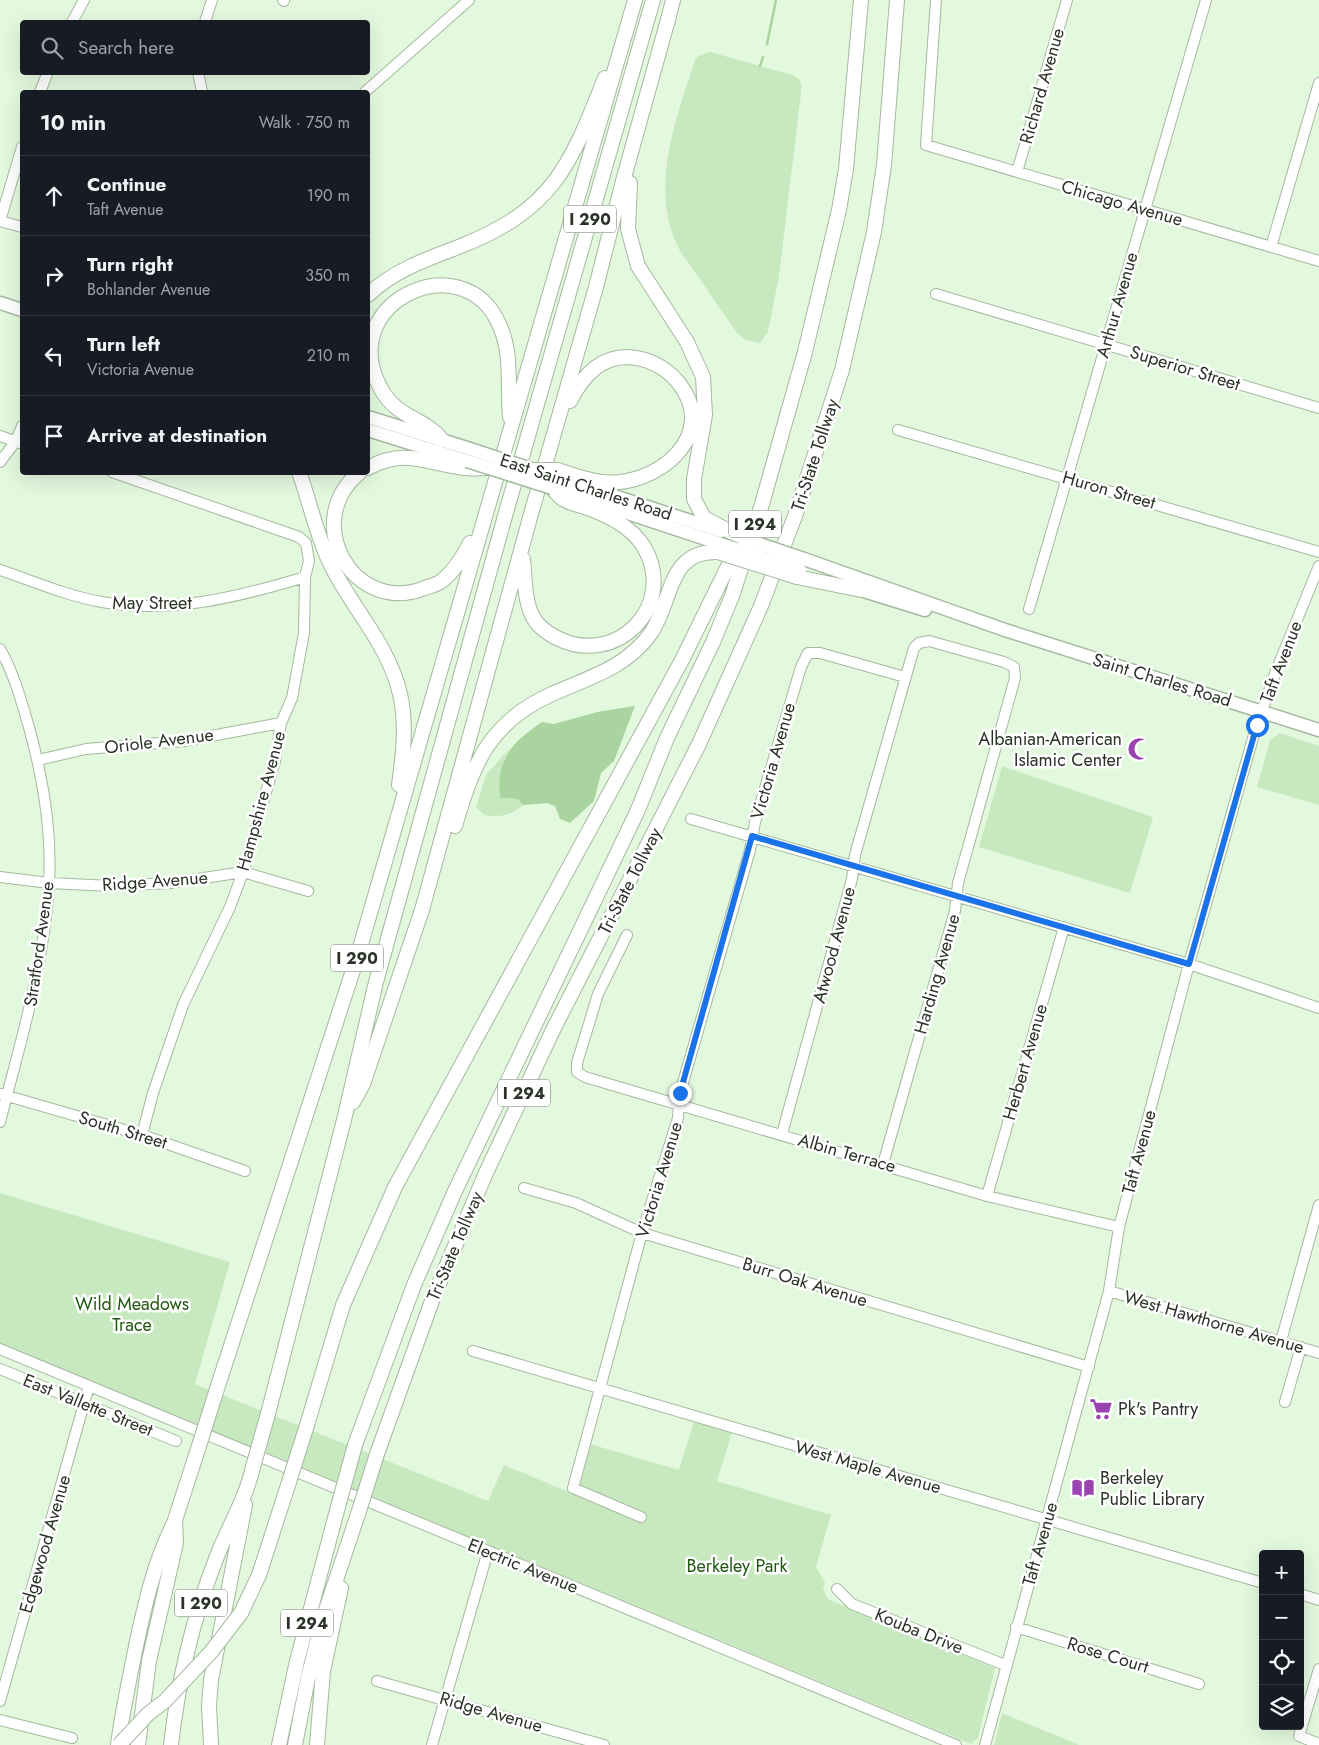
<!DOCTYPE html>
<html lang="en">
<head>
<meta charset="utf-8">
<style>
	body { margin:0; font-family:Jost,sans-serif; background:#242831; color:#f1f3f6 }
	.controls { position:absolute; right:15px; bottom:15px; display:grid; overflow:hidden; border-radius:5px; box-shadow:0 5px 20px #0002 }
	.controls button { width:45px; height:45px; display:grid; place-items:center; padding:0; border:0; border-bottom:1px solid #363941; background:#171b24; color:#f1f3f6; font:25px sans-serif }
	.stop { position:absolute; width:15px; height:15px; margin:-11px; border:4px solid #1a73e8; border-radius:50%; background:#fff }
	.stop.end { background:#1a73e8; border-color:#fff; box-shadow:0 1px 5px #0008 }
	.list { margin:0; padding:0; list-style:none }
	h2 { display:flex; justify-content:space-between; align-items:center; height:65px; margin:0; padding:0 20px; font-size:21px }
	h2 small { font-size:16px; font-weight:400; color:#9ea1a6 }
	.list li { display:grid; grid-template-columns:32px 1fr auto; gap:15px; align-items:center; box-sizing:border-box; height:80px; padding:0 20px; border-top:1px solid #363941 }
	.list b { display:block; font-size:19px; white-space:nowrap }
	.list p { margin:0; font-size:16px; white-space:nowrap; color:#9ea1a6 }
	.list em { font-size:16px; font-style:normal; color:#9ea1a6 }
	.icon { flex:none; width:28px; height:28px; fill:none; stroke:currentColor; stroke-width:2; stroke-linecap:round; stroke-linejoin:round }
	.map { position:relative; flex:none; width:1319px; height:1745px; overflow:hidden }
	.search { position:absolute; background:#171b24; box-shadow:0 5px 20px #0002; left:20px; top:20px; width:350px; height:55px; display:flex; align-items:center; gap:12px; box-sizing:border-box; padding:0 18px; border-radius:5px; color:#9ea1a6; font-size:19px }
	.panel { position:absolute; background:#171b24; box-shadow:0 5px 20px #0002; left:20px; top:90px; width:350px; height:385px; border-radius:5px }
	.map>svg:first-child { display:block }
	.green { fill:#c8e9c0 }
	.water { fill:#a9d49f }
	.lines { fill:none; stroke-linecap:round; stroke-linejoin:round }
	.stream { stroke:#a9d49f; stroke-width:2.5 }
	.minor-casing { stroke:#a4b99f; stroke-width:12 }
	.major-casing { stroke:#a4b99f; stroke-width:15 }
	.highway-casing { stroke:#a4b99f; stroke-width:16 }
	.minor { stroke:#fff; stroke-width:10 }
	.major { stroke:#fff; stroke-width:12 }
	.highway { stroke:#fff; stroke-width:14 }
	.major-bridge-casing { stroke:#a4b99f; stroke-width:15; stroke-linecap:butt }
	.highway-bridge-casing { stroke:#a4b99f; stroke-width:16; stroke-linecap:butt }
	.major-bridge { stroke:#fff; stroke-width:12 }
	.highway-bridge { stroke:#fff; stroke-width:14 }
	.route { stroke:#1a73e8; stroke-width:6 }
	.labels { text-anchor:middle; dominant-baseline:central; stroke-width:5; stroke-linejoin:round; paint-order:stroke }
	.shield { fill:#fff; stroke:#6b7069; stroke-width:1 }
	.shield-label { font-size:16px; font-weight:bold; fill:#2b3329 }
	.street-label { font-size:18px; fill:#2b3329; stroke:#fff }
	.poi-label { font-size:18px; fill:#2b3329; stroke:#fff; text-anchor:start }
	.park-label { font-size:18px; fill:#215711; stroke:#fff }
</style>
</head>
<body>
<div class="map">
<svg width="1319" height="1745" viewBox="0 0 1319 1745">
	<rect width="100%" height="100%" fill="#e3f9de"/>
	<path class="green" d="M710,52l83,23 6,4 3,6 -23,191 -11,56 -8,11 -15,-3 -9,-8c-13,-19 -26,-38 -39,-57 -6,-9 -14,-18 -19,-28 -29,-61 -2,-127 17,-187l3,-4z
		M1280,733l39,13v59l-62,-18 13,-47z
		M510,748l-6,11 -4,39 18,1 5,6c-11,10 -24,13 -39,10l-8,-8 10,-32z
		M1002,766l151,51 -23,76 -151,-46z
		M0,1193l230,69 -35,122 293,117 16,-36 70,29 16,-50 89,26 15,-49 38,11 -15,49 114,34 -15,52 9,15 -2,7 5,10 167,69 -17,70 -7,6 -971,-400z
		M1002,1713l77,32h-85z"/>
	<path class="water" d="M635,706l-21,55 -13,12 -7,28 -24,22 -10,-4 -5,-13 -8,-3 -24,2 -5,-6 -18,-1c-4,-39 11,-55 42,-76l12,2 43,-12z"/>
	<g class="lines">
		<path class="stream" d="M767,44l9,-44
			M760,66l3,-9"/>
		<defs>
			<path id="minor" d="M283,0l1,1
				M936,0l-10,145 393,116
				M72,22l12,-22
				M205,22l7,-22
				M198,72l4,20
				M40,92l8,-20
				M365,92l104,-92
				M22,147l-22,74 22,6
				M1017,172l50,-172
				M1271,247l48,-164
				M936,294l383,114
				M898,430l421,122
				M0,436l20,7
				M0,462l16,-21 6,-15
				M112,472l187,65 7,6 3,18 -4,16 -1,56 -12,65 -11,25 -6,38 -32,111 -13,35 -47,98 -30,88 -11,42
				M0,570c33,11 67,26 102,32 69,12 137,-5 203,-25
				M1029,609l177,-609
				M0,649c14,24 22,54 30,82 13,48 22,103 19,153 -5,82 -29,160 -49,238
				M38,760l48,-11 98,-8 97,-18
				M691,819l498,145 130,44
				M0,877l49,6 63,3 59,-3 72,-11 65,19
				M627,935l-29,59 -21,69v9l8,5 402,119 132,31
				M1,1094l141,41 103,36
				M782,1134l70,-255 3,-24 59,-207 5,-5 10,-2 75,21 10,5 1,11 -57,205 -3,28 -72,253
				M524,1188l52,15 66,30 447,134
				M987,1196l77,-269
				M1109,1291l210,62
				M1281,1341l38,-136
				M0,1349l956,396
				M473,1351l790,232
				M0,1369l176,72
				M1285,1402l16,-55
				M641,1517l-68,-29 69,-255 36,-115 2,-25 70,-243 5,-28 46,-155 7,-14h12l85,24
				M837,1589l15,15 153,61
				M1300,1594l19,6
				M1016,1627l183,57
				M1319,1669l-20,67 20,8
				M377,1681l227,64
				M0,1701l89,-315
				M0,1720l72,18
				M432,1745l56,-194
				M985,1745l124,-454 10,-64 70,-263 66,-233 21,-60 43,-105"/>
			<path id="major" d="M0,303l22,7
				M368,417l102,32
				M368,430l99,31
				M556,477l165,54
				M552,488l169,56
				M804,559l201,71 314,100
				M851,587l74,23"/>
			<path id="highway" d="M667,24l6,-24
				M630,183l-2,46 10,37 49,76 16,35 2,38 -11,64v20l10,19 23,12
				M368,295c26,-25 59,-36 93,-49 93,-37 109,-80 144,-168
				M442,440c-17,-23 -46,-21 -62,-53 -45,-85 83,-144 119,-63 14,30 8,61 11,93
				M368,468c37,-21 60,-4 97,0 8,1 16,0 23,0
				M558,470c14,5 29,10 44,12 55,6 120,-48 75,-101 -14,-16 -30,-23 -50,-24 -28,0 -46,22 -57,44
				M299,472c11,30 17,62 31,91 21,44 59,82 70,131 7,29 3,62 -1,91
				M360,472c-60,49 -7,142 62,117 7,-3 16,-4 21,-9 12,-10 20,-23 27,-37
				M523,559c2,18 1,39 9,56 5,11 15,18 25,23 59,30 121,-32 87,-91 -13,-21 -37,-32 -59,-40 -7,-2 -16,-4 -22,-8 -4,-2 -7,-7 -11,-11
				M797,577l64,13
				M455,826c18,-62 34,-104 97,-132 38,-17 74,-26 99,-61 22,-32 16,-83 67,-81
				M353,1102l10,-18 59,-174 109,-396 65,-227 27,-106 46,-165
				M216,1392l141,-434 278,-958
				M269,1410l75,-290 32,-138 129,-466 148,-516
				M307,1425l36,-120 52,-118 287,-527 55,-112
				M355,1445l59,-160 41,-94 182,-379 30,-74 46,-96 19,-46 30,-92 43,-152 34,-142 7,-41 15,-169
				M377,1454l56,-156 52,-123 67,-143 147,-288 62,-138 34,-90 47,-146 32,-138 10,-67 13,-165
				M241,1613l18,-38 30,-93
				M118,1745c4,-32 11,-63 17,-94 9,-43 19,-89 39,-128
				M138,1745l11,-84 27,-118 -1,-23 24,-74
				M171,1745c7,-62 22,-127 45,-186 11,-30 30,-60 37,-92
				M211,1745l-2,-39 2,-26 34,-175
				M279,1745l18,-84 42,-158
				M295,1745l13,-67 15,-59 36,-108
				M317,1745l6,-74 18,-83"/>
		</defs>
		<use href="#minor" class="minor-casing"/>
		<use href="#major" class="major-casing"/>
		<use href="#highway" class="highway-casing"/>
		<use href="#minor" class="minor"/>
		<use href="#major" class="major"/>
		<use href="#highway" class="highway"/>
		<defs>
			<path id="major-bridge" d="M470,449l86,28
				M467,461l85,27
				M742,538l62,21
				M721,544l79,26"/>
			<path id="highway-bridge" d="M532,470h26
				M727,530l25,11
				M718,552l79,25
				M199,1446l17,-54
				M253,1467l16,-57
				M289,1482l18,-57
				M339,1503l16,-58
				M359,1511l18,-57
				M119,1745l29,-31 17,-13 46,-49 30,-39"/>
		</defs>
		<use href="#major-bridge" class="major-bridge-casing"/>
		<use href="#highway-bridge" class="highway-bridge-casing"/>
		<use href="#major-bridge" class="major-bridge"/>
		<use href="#highway-bridge" class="highway-bridge"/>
	</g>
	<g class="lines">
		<path class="route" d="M680,1093l72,-257 437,128 68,-239"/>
	</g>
	<defs>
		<symbol id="mosque-bare" viewBox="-9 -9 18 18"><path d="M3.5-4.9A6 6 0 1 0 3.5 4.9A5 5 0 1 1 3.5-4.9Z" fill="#9b43b0" stroke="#fff" stroke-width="2.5" paint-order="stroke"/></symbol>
		<symbol id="supermarket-bare" viewBox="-9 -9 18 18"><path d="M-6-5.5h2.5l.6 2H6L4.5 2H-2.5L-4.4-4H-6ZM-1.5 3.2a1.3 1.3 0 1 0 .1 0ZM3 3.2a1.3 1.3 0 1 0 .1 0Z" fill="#9b43b0" stroke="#fff" stroke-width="2.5" paint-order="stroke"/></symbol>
		<symbol id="library-bare" viewBox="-9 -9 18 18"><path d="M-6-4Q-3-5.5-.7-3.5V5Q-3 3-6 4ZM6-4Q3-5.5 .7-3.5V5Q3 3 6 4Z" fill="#9b43b0" stroke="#fff" stroke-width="2.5" paint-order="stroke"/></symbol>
	</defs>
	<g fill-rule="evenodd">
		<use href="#mosque-bare" x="1123" y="733" width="32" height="32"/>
		<use href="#supermarket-bare" x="1085" y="1393" width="32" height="32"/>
		<use href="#library-bare" x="1067" y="1472" width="32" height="32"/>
	</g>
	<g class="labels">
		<g class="shield">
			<rect x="564" y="205.5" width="52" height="27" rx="4"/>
			<rect x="729" y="510.5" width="52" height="27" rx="4"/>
			<rect x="331" y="944.5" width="52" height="27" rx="4"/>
			<rect x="498" y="1079.5" width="52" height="27" rx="4"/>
			<rect x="175" y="1589.5" width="52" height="27" rx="4"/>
			<rect x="281" y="1609.5" width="52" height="27" rx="4"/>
		</g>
		<g class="shield-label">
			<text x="590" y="219">I 290</text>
			<text x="755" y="524">I 294</text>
			<text x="357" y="958">I 290</text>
			<text x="524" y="1093">I 294</text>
			<text x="201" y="1603">I 290</text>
			<text x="307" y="1623">I 294</text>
		</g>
		<g class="street-label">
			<text transform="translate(1042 86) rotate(-74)">Richard Avenue</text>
			<text transform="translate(1122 203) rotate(16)">Chicago Avenue</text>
			<text transform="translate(1117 305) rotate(-74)">Arthur Avenue</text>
			<text transform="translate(1185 368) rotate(17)">Superior Street</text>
			<text transform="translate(815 455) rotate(-72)">Tri-State Tollway</text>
			<text transform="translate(586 487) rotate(18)">East Saint Charles Road</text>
			<text transform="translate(1109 490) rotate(16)">Huron Street</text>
			<text x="152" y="603">May Street</text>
			<text transform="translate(1281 662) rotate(-69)">Taft Avenue</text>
			<text transform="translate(1162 680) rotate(17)">Saint Charles Road</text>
			<text transform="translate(159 741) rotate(-7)">Oriole Avenue</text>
			<text transform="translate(773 761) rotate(-74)">Victoria Avenue</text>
			<text transform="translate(261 801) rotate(-75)">Hampshire Avenue</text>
			<text transform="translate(155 881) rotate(-4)">Ridge Avenue</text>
			<text transform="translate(630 881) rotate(-63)">Tri-State Tollway</text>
			<text transform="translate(39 944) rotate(-82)">Stratford Avenue</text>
			<text transform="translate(834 945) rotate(-75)">Atwood Avenue</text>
			<text transform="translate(937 974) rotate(-74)">Harding Avenue</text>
			<text transform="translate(1025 1062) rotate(-74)">Herbert Avenue</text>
			<text transform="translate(123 1130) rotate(17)">South Street</text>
			<text transform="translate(1139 1152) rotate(-75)">Taft Avenue</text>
			<text transform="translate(847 1153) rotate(16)">Albin Terrace</text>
			<text transform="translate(659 1180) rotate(-73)">Victoria Avenue</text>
			<text transform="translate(455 1246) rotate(-67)">Tri-State Tollway</text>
			<text transform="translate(805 1282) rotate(17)">Burr Oak Avenue</text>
			<text transform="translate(1214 1322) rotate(16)">West Hawthorne Avenue</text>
			<text transform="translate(88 1405) rotate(22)">East Vallette Street</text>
			<text transform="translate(868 1467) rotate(16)">West Maple Avenue</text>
			<text transform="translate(45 1544) rotate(-74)">Edgewood Avenue</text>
			<text transform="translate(1040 1544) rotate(-74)">Taft Avenue</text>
			<text transform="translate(523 1566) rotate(22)">Electric Avenue</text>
			<text transform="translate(919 1631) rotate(22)">Kouba Drive</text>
			<text transform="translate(1108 1655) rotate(17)">Rose Court</text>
			<text transform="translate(491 1712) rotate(16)">Ridge Avenue</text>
		</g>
		<g class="poi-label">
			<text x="1122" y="739" text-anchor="end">Albanian-American<tspan x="1122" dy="21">Islamic Center</tspan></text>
			<text x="1118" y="1409">Pk's Pantry</text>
			<text x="1100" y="1478">Berkeley<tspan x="1100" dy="21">Public Library</tspan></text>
		</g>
		<g class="park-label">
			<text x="132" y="1304">Wild Meadows<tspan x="132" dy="21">Trace</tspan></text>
			<text x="737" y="1566">Berkeley Park</text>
		</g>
	</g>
</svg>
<div class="controls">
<button>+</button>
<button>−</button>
<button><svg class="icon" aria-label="locate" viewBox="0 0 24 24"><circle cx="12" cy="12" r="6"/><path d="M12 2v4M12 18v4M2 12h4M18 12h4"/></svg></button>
<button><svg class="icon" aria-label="layers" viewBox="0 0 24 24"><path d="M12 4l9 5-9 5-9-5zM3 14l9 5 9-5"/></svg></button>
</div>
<div class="stop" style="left:1257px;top:725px"></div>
<div class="stop end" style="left:680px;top:1093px"></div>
<div class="search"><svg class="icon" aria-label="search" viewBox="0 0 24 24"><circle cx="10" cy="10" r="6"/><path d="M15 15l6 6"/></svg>Search here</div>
<section class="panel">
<h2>10 min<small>Walk · 750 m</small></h2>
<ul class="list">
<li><svg class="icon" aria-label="ahead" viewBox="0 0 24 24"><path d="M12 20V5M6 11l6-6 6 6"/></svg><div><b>Continue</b><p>Taft Avenue</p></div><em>190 m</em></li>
<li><svg class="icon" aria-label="right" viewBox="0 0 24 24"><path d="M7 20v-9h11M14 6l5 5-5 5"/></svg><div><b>Turn right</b><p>Bohlander Avenue</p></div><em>350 m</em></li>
<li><svg class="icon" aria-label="left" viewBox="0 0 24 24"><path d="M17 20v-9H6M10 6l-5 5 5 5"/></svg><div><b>Turn left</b><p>Victoria Avenue</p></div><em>210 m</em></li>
<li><svg class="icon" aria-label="arrive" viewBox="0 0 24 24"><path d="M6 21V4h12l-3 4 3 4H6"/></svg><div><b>Arrive at destination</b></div></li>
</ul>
</section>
</div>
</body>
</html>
